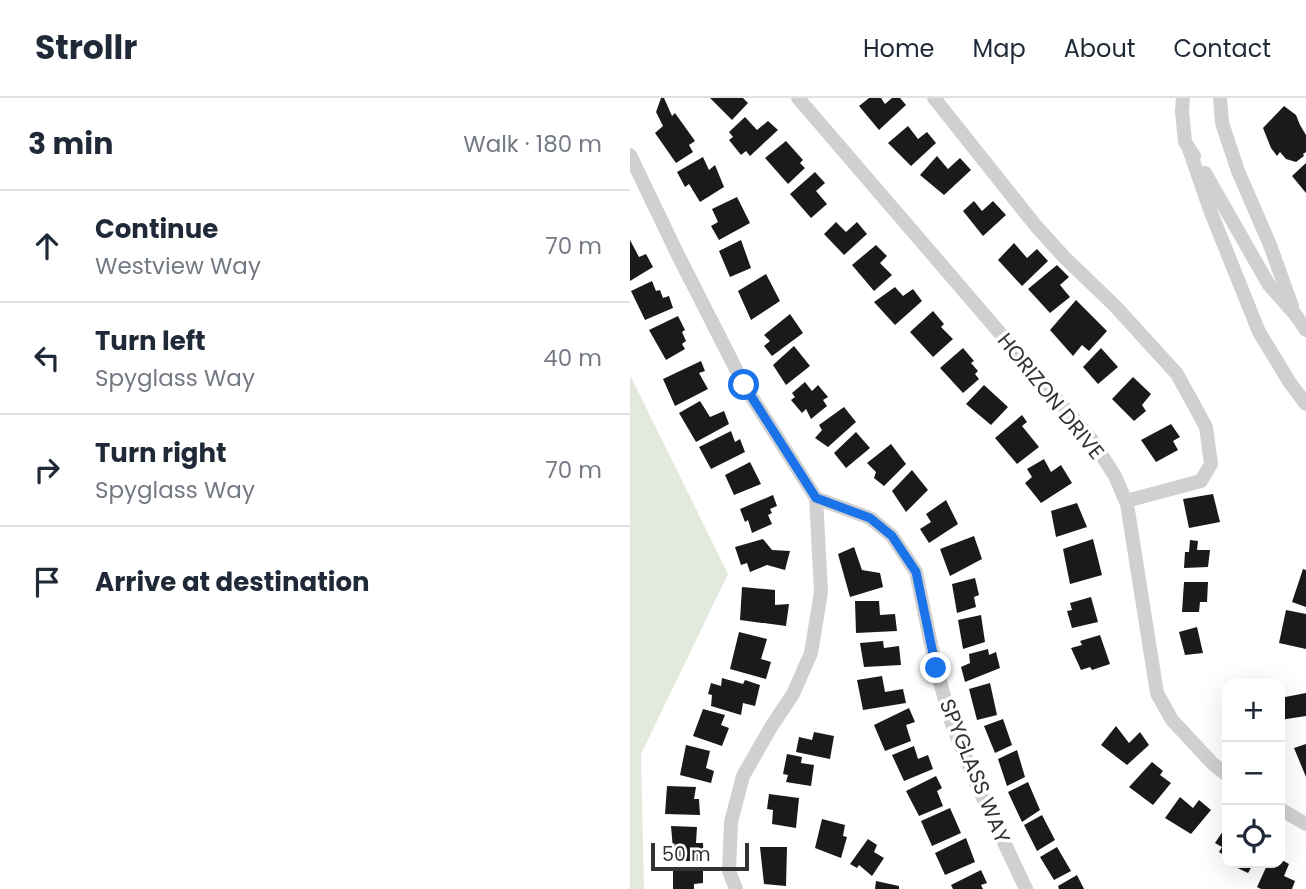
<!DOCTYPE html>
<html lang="en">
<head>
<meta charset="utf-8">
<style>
	body { margin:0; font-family:Poppins,sans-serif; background:#f2f2f3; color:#1f2937 }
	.controls { position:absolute; right:21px; bottom:21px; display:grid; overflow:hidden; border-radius:14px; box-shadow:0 7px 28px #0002 }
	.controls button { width:63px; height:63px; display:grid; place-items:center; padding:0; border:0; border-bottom:2px solid #e0e1e3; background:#fff; color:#1f2937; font:35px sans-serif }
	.scale { position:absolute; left:21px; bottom:18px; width:98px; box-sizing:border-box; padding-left:7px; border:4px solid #333; border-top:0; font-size:19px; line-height:24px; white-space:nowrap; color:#333; -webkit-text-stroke:5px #fff; paint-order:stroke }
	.stop { position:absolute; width:21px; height:21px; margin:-16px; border:5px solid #1a73e8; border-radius:50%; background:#fff }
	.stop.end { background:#1a73e8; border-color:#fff; box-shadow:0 2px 7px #0008 }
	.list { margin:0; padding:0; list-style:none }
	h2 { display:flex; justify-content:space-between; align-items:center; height:91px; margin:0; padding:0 28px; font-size:30px }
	h2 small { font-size:23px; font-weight:400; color:#747a83 }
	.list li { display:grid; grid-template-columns:46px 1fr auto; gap:21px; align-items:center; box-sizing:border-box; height:112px; padding:0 28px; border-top:2px solid #e0e1e3 }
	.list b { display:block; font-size:26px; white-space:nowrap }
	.list p { margin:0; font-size:23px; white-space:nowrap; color:#747a83 }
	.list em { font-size:23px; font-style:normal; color:#747a83 }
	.icon { flex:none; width:38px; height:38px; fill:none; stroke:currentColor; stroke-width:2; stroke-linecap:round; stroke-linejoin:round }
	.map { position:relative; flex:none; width:676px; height:791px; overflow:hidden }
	header { display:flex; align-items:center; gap:42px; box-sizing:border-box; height:98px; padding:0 35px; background:#fff; border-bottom:2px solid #e0e1e3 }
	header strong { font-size:33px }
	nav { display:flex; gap:38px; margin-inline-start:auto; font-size:24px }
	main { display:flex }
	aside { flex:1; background:#fff }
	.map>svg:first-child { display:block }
	.green { fill:#e3e9dc }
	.building { fill:#1a1a1a }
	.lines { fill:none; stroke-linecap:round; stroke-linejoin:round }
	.minor { stroke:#d0d0d0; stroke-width:14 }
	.route { stroke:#1a73e8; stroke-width:9 }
	.labels { text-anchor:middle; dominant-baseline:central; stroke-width:7; stroke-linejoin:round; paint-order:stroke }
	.street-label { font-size:21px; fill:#333; stroke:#fff }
</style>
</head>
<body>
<header>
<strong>Strollr</strong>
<nav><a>Home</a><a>Map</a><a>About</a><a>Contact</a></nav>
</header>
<main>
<aside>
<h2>3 min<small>Walk · 180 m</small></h2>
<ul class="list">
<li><svg class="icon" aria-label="ahead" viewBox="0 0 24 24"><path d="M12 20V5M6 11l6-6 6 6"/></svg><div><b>Continue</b><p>Westview Way</p></div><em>70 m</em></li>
<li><svg class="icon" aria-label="left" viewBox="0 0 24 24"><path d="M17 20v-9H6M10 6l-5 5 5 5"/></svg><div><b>Turn left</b><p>Spyglass Way</p></div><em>40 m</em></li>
<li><svg class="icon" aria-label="right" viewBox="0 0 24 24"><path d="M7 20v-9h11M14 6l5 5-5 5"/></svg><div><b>Turn right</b><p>Spyglass Way</p></div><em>70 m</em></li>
<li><svg class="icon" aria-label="arrive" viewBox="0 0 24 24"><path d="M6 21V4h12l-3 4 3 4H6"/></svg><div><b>Arrive at destination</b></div></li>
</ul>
</aside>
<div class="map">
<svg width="676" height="791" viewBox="0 0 676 791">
	<rect width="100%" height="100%" fill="#fff"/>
	<path class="green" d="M0,277l98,199 -87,180 3,135h-14z"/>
	<path class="building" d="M31,0h3l8,18 3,-3 20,28 -6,4 4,7 -17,11 -21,-30 8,-7 -7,-14z
		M80,0h33l5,5 -16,17z
		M239,0h12l4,6 7,-6h8l6,7 -27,25 -20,-24z
		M654,8l12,9 4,10 6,10v17l-3,2 1,2 -8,6 -10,-3 -6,-7 -3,4 -6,-8 -8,-20z
		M115,19l12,13 11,-9 10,9 -28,26 -4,-5 -5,4 -12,-15 4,-3 -4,-5z
		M278,28l10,13 9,-7 9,11 -25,23 -23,-23z
		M156,43l17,19 -3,3 5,5 -17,16 -23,-26z
		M307,58l11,13 12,-11 11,12 -27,25 -24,-20z
		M73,59l6,13 6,-5 9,22 -24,15 -11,-18 -4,3 -8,-15z
		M676,65v30l-14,-17z
		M185,74l10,11 -9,8 11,13 -16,14 -21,-24z
		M107,99l13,26 -31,17 -8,-14 7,-4 -6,-13z
		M344,103l8,10 11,-10 13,14 -23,21 -20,-25z
		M206,124l10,10 11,-10 10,12 -23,21 -20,-21z
		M0,142l9,17 7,-3 7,13 -23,14z
		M111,142l10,28 -21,9 -11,-26z
		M384,145l13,15 10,-9 11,12 -26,25 -24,-26z
		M246,147l11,11 -7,7 12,12 -18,16 -22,-26z
		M427,167l12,12 -9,8 10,12 -20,16 -22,-24z
		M136,176l14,27 -29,19 -13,-29z
		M22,183l4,10 4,-1 3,8 6,-2 4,12 -28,12 -14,-29z
		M265,189l8,9 10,-7 9,12 -27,24 -21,-23z
		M446,202l31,31 -18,20 -7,-6 -9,11 -23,-26z
		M303,213l11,13 -3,3 12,12 -20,18 -23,-25z
		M160,216l13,19 -31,23 -8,-10 6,-5 -6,-6z
		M48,218l7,14 -3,2 4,9 -4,3 3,5 -19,11 -17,-30z
		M164,248l16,20 -24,19 -13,-20z
		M333,250l11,13 -3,2 7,8 -3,3 4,5 -16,14 -23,-25z
		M471,250l17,19 -20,17 -15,-17z
		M71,263l4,10 -6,2 9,16 -33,17 -12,-27z
		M503,279l18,17 -9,11 4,6 -12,10 -22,-22z
		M175,284l7,9 6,-6 10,12 -5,3 4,6 -16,13 -5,-10 -4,4 -11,-13 4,-3 -3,-4z
		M354,287l24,22 -17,18 -25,-21z
		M70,303l10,16 14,-6 5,13 -33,18 -17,-29z
		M214,309l12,15 -28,25 -13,-9 7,-8 -3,-5z
		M392,317l5,7 -5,4 17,21 -22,17 -22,-26z
		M541,326l9,13 -7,4 5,9 -22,12 -15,-22z
		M101,333l4,11 5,-3 5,13 -34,17 -12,-22z
		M226,334l14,16 -24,20 -12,-15z
		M261,346l15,20 -22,22 -10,-8 2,-6 -9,-9z
		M414,361l7,13 10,-7 11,18 -31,20 -16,-20 7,-6 -5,-8z
		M120,364l11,22 -27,11 -9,-20z
		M282,372l16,20 -22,22 -14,-21z
		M583,396l7,28 -31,6 -6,-29z
		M143,397l4,11 -7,3 2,4 -4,2 4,9 -20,9 -4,-13 -3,2 -5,-13z
		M316,402l12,24 -29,19 -9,-14 11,-7 -5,-8z
		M447,405l10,24 -31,10 -5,-26z
		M344,438l8,23 -32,17 -10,-27z
		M133,441l9,11 18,1 -5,19 -18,-5 -17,7 -3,-9 -6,2 -6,-18z
		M463,441l9,36 -32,9 -7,-35z
		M560,442l8,1 -1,9h13l-2,17 -24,1 1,-16h4z
		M224,449l8,23 18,3 3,14 -33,10 -12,-43z
		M673,471l3,1v37l-14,-5z
		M345,480l4,17 -5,2 2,10 -19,6 -5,-29z
		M554,484h24l-1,20h-7l-1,10h-17z
		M112,489l33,3v15l14,-1 -3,22 -46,-6z
		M461,499l7,25 -26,6 -5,-17 5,-1 -2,-7z
		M225,503h24l1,14 15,-1 2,17 -41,2z
		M656,512l20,4v35l-27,-6z
		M351,517l4,27 -22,7 -5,-29z
		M567,529l6,26 -18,2 -6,-23z
		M109,534l28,7 -6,20 10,3 -5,17 -36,-10z
		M470,537l10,29 -18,6 -2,-3 -9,3 -10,-22 11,-3 -2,-4z
		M253,543l1,7 15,-2 2,19 -37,2 -4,-24z
		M358,551l1,6 7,-3 4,16 -35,14 -4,-15 9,-4 -1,-9z
		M252,578l3,16 18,-3 3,14 -43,7 -6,-30z
		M92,580l21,6 2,-4 15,5 -5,21 -12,-3 -2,12 -30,-9 1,-11 -4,-1 3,-11 10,3z
		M360,585l7,32 -20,5 -8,-31z
		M676,595v23l-26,4v-22z
		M279,610l6,14 -9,3 5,16 -26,10 -11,-26z
		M73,611l22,6 -4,10 8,3 -7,18 -29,-10z
		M373,621l9,26 -17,8 -11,-27z
		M486,628l13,17 11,-11 9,13 -22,20 -26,-20z
		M184,634l20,4 -4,23 -34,-7 3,-15 13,3z
		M676,646v33l-12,-29z
		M56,647l24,6 -4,17 8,3 -3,12 -31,-8z
		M284,648l4,13 10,-4 5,14 -29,12 -12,-26z
		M387,652l8,27 -18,9 -9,-27z
		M157,656l15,3 -1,6 13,2 -3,21 -25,-4 2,-7 -5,-1z
		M522,664l11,9 -3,4 11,8 -18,22 -24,-18z
		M306,678l6,12 -5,3 6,15 -24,10 -13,-25z
		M398,684l12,28 -18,12 -14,-30z
		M37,688l29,1 -2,12h5l1,16 -35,-1z
		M139,696l30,4 -3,30 -24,-4 1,-14 -6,-1z
		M550,699l13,11 6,-8 12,10 -20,24 -26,-16z
		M320,710l11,25 -29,13 -11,-25z
		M412,717l13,25 -18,11 -13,-26z
		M192,721l23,6 -2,11 4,1 -6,21 -26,-10z
		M597,727v32l-8,-5 3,-5 -7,-4z
		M41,728l26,1 -1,16h7l1,18h-30z
		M336,740l9,24 -30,13 -10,-22z
		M238,741l9,6 -3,7 10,6 -12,18 -13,-11 -2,3 -7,-4z
		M130,749h27l-1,39 -22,-2z
		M427,749l14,24 -17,9 -14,-23z
		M650,761l9,5 -5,12 11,5 -3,8h-31l-4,-2 11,-24h12z
		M597,765h27l-6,10z
		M73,771v14l-9,1v5h-21v-19z
		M351,772l6,13 -6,2 2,4h-30l-2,-4z
		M447,777l7,14h-25l-1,-3z
		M246,783l23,5v3h-24z"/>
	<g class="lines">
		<path class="minor" d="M168,0l294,342 23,36 12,28 30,189 15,27 41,44 14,11
			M304,0l102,128 28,31 51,49 62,68 29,53 5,37 -10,17 -75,20
			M553,0l-1,13 3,31 9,14
			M590,0l2,25 16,48 32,74 22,61
			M559,51l21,61 49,122 31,51 16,21
			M0,57l47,98 67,132 72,113 5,94 -10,61 -18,41 -22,33 -28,49 -12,46 -2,49 7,18
			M575,75l64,112 26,29 11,16
			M186,400l54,20 22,18 24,36 20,96 16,56 25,61 49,104
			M650,711l26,15"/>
	</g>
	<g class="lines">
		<path class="route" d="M114,287l72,113 54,20 22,18 24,36 20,96"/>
	</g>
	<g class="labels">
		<g class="street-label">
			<text transform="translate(421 298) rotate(51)">HORIZON DRIVE</text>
			<text transform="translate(345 673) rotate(68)">SPYGLASS WAY</text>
		</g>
	</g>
</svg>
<div class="controls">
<button>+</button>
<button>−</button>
<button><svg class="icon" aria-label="locate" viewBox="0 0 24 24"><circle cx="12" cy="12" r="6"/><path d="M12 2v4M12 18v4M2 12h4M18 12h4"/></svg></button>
</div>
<div class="scale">50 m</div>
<div class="stop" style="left:114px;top:287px"></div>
<div class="stop end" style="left:306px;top:570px"></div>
</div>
</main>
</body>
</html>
